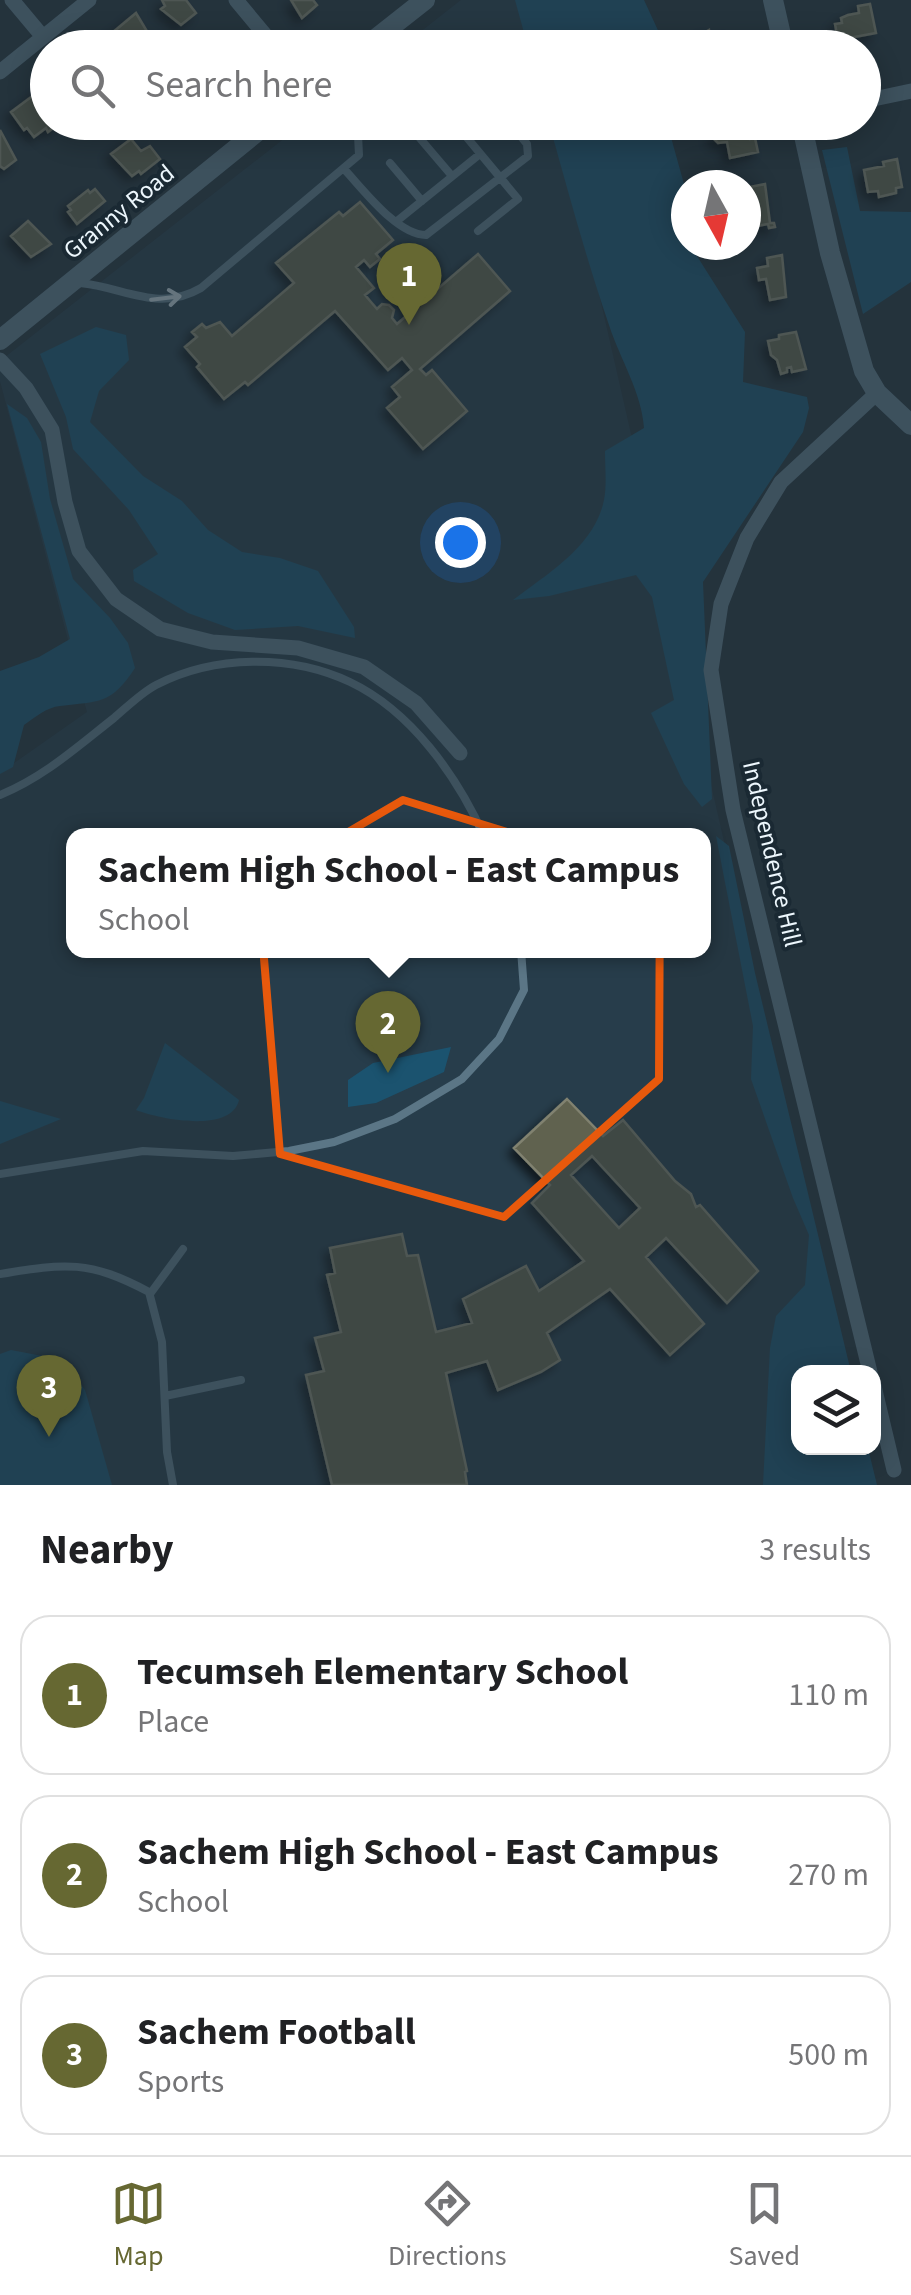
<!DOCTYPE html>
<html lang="en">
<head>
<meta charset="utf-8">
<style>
	body { margin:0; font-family:"Source Sans 3",sans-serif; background:#f6f6f6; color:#202124 }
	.controls { position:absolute; right:30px; bottom:30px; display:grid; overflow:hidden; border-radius:20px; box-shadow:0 5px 25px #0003 }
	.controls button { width:90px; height:90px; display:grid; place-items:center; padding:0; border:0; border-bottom:2px solid #e0e0e0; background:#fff; color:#202124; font:50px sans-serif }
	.compass { position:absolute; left:671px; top:170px; width:90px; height:90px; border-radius:50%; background:#fff; box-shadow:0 5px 25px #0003; rotate:172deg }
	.you { position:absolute; left:460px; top:542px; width:35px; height:35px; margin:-25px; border:8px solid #fff; border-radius:50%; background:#1a73e8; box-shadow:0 0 0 15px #1a73e833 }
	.badge { display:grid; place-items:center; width:65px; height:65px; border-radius:50%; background:#666832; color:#fff; font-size:32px; font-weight:700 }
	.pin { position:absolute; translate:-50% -82px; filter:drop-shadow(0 2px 5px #0008) }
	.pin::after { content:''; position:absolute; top:52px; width:35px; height:30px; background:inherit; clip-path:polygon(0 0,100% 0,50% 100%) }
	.popup { position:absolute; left:66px; top:828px; width:645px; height:130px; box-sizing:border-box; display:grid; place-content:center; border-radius:20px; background:#fff; filter:drop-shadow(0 2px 8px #0005); font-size:32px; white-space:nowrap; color:#757577 }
	.popup b { font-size:38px; color:#202124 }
	.popup::after { content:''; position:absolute; left:50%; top:100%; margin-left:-20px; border:20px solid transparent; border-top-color:#fff }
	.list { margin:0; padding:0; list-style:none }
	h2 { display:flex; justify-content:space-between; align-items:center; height:130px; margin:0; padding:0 40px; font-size:42px }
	h2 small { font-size:32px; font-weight:400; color:#757577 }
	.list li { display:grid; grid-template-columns:65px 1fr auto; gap:30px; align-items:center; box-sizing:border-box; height:160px; margin:0 20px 20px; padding:0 20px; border:2px solid #e0e0e0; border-radius:30px }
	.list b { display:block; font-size:38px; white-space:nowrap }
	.list p { margin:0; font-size:32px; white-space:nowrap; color:#757577 }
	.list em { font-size:32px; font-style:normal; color:#757577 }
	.icon { flex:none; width:55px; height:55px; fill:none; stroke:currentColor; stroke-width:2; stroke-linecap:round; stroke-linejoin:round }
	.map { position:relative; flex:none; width:911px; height:1485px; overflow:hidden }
	.search { position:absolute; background:#fff; box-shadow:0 5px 25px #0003; left:30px; right:30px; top:30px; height:110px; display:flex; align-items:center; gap:25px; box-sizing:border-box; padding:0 35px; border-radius:55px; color:#757577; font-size:38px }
	.sheet { height:670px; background:#fff }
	nav { display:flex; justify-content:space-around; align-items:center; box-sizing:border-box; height:140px; border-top:2px solid #e0e0e0; background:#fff; font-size:28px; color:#757577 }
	nav a { display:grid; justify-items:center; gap:5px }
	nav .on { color:#666832 }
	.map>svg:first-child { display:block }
	.built { fill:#273d4b; fill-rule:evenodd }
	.green { fill:#1b536f }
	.building { fill:#606250; stroke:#818270; stroke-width:2.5; fill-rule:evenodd; filter:url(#shadow) }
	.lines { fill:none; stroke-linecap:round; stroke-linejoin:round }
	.service { stroke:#5b7686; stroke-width:8 }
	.minor { stroke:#5b7686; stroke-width:15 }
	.tertiary { stroke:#5b7686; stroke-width:20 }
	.oneway { stroke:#b3c3cd }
	.marked { fill:none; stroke:#e8590c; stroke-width:8; stroke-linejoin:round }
	.labels { text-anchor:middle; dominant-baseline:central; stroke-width:8; stroke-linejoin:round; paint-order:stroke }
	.street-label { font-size:25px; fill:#edf7fd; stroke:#1a2933 }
</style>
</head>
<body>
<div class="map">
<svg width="911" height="1485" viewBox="0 0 911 1485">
	<defs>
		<filter id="shadow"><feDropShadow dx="-5.5" dy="5.5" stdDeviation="5" flood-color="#0009"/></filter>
	</defs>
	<rect width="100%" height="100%" fill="#24333d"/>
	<path class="built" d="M461,0h71l11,48h-143z
		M304,123h256l285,1249h-47v76l73,37h-871v-712l87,-61 -87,-331v-20zM73,836h630v114h-630z"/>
	<path class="green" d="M515,0h129l18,39v8h-134z
		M549,123h118l17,61 53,-5 -13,6h-38v26l-7,10 7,16v8h4l55,87 -2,50 64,15 2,11 -6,24 -100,150 9,217 -10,8 -18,-23 -33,-71 23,-13 -22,-103 -16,-22 -87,21 -36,4c34,-26 82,-54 91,-100 3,-15 1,-33 1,-49l39,-23c-2,-35 -24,-69 -35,-103 -23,-67 -41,-134 -60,-202z
		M847,147l13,64 51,1v70l-48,32 -41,-164z
		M96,327l30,8 3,25 -30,31 -9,31 53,54 39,25 26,29 34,22 38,6 38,13 36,56 1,11 -57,-12 -63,4 -47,-17 -54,-32 -1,-11 25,-16 -29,-44 -56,-61 -7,-32 -26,-63z
		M7,404l20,14 14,24 9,57 23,80 37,39 18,25 7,25c-24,37 -36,33 -75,38 -13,1 -26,12 -36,19l-11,42 -13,7v-103l39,-14 31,-18z
		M716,836l13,10 26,127 96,399h-53v76h70l9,37h-114l7,-137 6,-32 29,-31 4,-50 -16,-37 -42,-119 2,-53z
		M165,1043l74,57c-8,34 -80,19 -103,10l8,-12z
		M451,1047l-7,25 -68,31 -28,4v-27l25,-17z
		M0,1101l61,18 -61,25z
		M11,1350l52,10 22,30 27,95h-112v-131z"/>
	<path class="building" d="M186,0l10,13 -15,12 -20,-16 4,-3 -3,-6z
		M291,0h22l4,5 -15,13z
		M870,4l6,29 -38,7 -3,-16 7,-1 -1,-5 7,-3 11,-2 -1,-7z
		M136,13l21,35h-44l-7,-10z
		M709,30l1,8 21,-5 3,15h-30l-4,-13z
		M42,89l6,7v26h13l-13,10 -2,-4 -12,9 -7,-9 -3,2 -13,-18z
		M723,122h24l3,17 5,-1 3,14 -28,6 -3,-16 -9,1 -6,-6 12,-8z
		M0,130l16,30 -12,9 -4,-3z
		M131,139l10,12 9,-5 10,13 -19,15 -2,-3 -7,5 -21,-22z
		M897,159l5,28 -6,1v5l-17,4 -1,-6 -10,1 -4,-22 20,-4 -1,-4z
		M765,184l5,39h4l1,4 -6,1 -1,-4 -22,4v-34l6,-1 -2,-6z
		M95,189l10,12 -28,23 -9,-12 3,-2 -3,-4 20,-16 2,3z
		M360,202l33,38 -17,14 4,5 -10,8 -6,-7 -8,7 18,21 -9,7 12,14 5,-5 7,1 5,5 -2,8 5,6 81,-70 32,37 -90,78 6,6 6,-5 35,41 -44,38 -36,-41 13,-11 -8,-10 20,-17 -10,-12 -14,12 -53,-59 -87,74 -3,-3 -21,17 -27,-32 3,-3 -15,-17 12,-10 -5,-5 10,-8 4,4 14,-6 12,14 62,-53 -18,-20 63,-51 4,4z
		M28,221l23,23 -20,13 -20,-21z
		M782,255l4,42 -16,3 -4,-21 -7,1 -2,-12 11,-2 -1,-8z
		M796,332l10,37 -14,3 -1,-5 -4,1v4l-6,2 -4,-14 -6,-5 -3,-14 11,-2v-4z
		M567,1099l36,37 20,-16 52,61 16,13 5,13 4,-2 58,66 -31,32 -61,-65 -20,19 58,67 -34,31 -60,-66 -63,44 13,27 -19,12 -43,18 -11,-29 -41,12 21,98 -2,1 2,13h-135l-26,-110 18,-4 -9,-33 26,-6 -14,-57 8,-2 -5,-25 72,-14 5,22 11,-1 18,77 36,-9 -9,-24 63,-33 13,25 45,-30 -52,-58 18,-18 -36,-37zM592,1156l48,52 -21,20 -48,-53z"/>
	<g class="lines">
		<path class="service" d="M406,122l46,54
			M454,122l64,77 -40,32
			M390,163l32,38
			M344,169c19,20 53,66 82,66l102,-79 -1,-12 -18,-22
			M397,221l83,-67
			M80,283c44,4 78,30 121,5l158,-133 -1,-20 -13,-13
			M0,795c44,-18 77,-48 114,-77 13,-11 27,-25 42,-33 58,-30 135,-31 194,-3 61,29 107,94 134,154
			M0,1174l143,-23 90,5 56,-5 45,-9 61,-23 67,-40 37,-40 25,-49 -3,-40
			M0,1274c66,-11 89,-14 149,18l13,50 5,110 6,33
			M150,1294l33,-45
			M165,1396l76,-16"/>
		<path class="minor" d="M12,0l31,37
			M236,0l40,48
			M0,72l89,-72
			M864,101l47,-10
			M0,360l26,28 26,42 13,72 14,49 37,48 44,30 52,13 86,6 66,19 52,36 44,50
			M870,1372l-137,-562 -22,-140 10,-66 26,-66 34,-56 96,-89
			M874,1386l20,84"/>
		<path class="tertiary" d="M773,0l11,48
			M364,48l61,-48
			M801,122l29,131 34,118 13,22 34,32
			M0,340l269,-218"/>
	</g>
	<defs><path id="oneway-shaft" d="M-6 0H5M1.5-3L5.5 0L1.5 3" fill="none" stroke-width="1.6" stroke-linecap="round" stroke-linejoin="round" transform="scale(2.5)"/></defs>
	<use class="oneway" href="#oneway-shaft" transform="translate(166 298) rotate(-7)"/>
	<path d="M0 0H911V1485H0ZM403,800l257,79 -1,200 -155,138 -224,-63 -22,-269z" fill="#24333d" fill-opacity=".55" fill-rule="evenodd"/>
	<path class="marked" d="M403,800l257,79 -1,200 -155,138 -224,-63 -22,-269z"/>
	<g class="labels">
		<g class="street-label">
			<text transform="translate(119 212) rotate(-39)">Granny Road</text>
			<text transform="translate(772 854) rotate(77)">Independence Hill</text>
		</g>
	</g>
</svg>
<div class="controls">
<button><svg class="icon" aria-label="layers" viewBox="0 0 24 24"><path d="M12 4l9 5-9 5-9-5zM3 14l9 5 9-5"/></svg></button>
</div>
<svg class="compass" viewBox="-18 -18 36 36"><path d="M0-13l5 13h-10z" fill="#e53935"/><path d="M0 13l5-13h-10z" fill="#757577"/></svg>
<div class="you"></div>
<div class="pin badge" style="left:409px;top:325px">1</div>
<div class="pin badge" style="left:388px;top:1073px">2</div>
<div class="popup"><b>Sachem High School - East Campus</b>School</div>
<div class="pin badge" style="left:49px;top:1437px">3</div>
<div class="search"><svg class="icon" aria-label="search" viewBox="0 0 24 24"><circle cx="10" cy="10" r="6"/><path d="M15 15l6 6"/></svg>Search here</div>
</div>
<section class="sheet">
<h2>Nearby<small>3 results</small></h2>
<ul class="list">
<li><span class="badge">1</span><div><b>Tecumseh Elementary School</b><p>Place</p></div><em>110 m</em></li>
<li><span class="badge">2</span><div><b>Sachem High School - East Campus</b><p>School</p></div><em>270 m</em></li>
<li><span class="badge">3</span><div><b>Sachem Football</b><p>Sports</p></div><em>500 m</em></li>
</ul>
</section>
<nav>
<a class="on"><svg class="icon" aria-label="map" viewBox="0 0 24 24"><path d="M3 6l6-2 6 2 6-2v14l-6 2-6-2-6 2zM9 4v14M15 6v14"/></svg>Map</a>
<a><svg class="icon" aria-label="directions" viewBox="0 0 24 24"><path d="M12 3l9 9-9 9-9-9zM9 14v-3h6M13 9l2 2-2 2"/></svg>Directions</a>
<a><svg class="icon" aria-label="saved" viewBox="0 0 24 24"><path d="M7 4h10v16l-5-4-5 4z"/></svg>Saved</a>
</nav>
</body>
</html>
